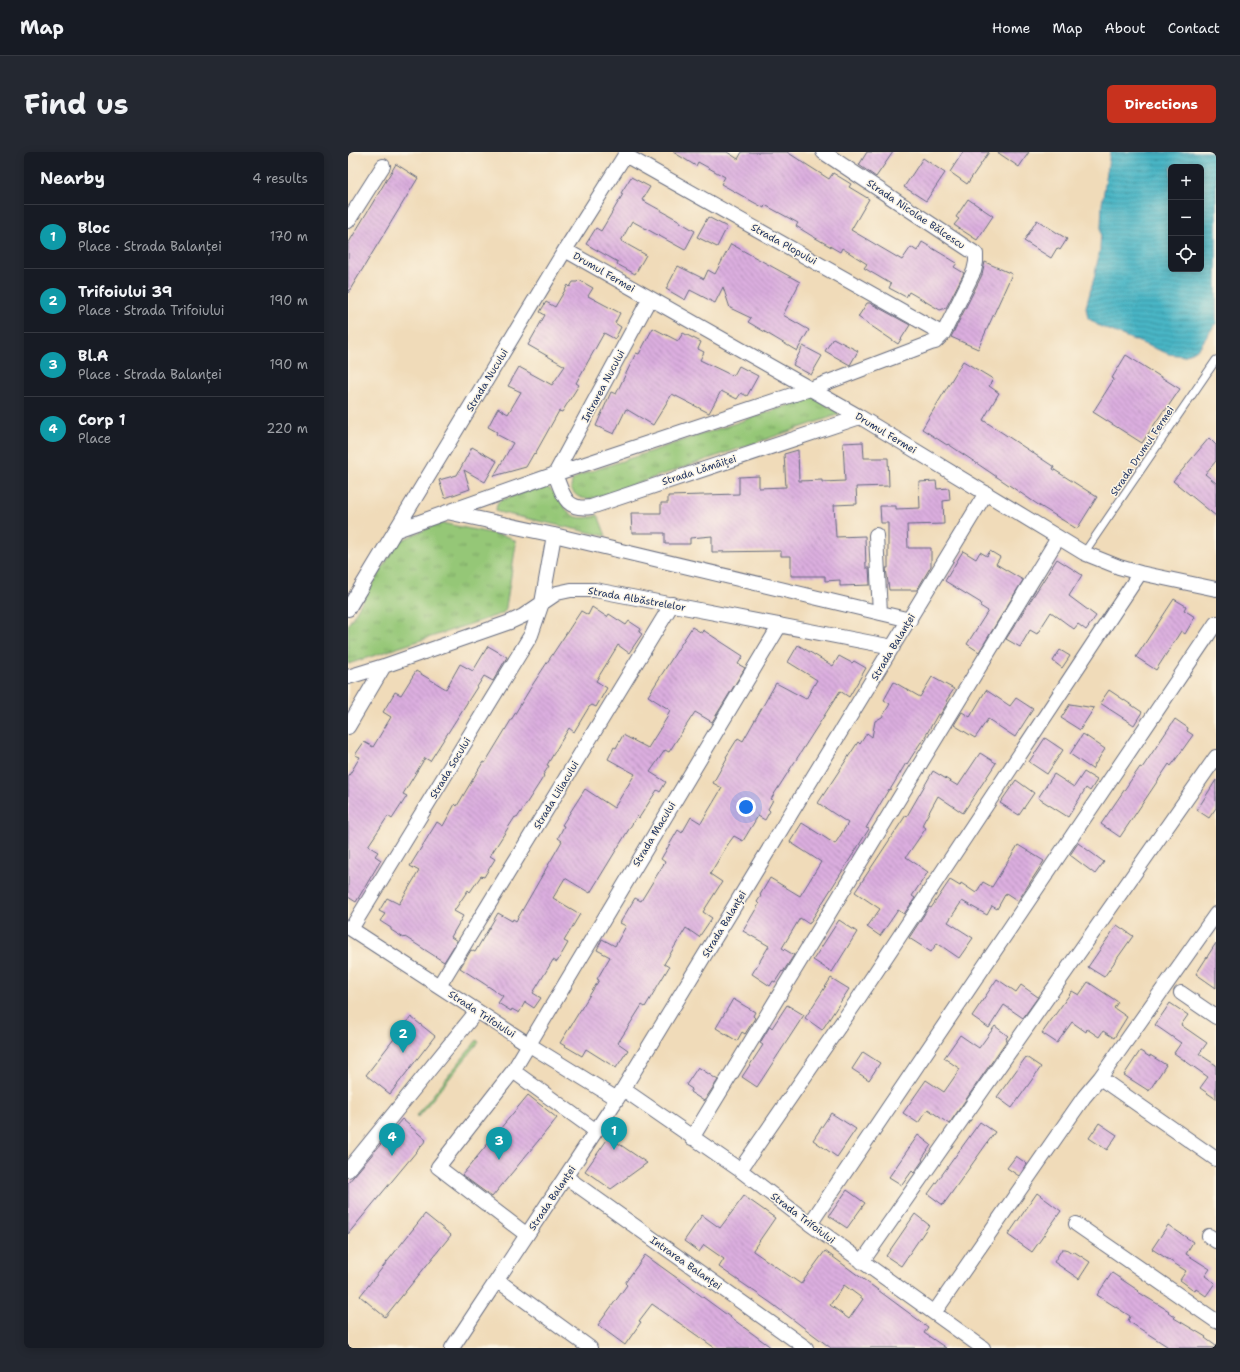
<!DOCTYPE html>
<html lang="en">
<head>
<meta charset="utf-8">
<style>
	body { margin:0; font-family:"Shantell Sans",sans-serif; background:#242831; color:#f1f3f6 }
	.controls { position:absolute; right:12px; top:12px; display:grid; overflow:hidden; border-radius:6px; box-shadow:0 2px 10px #0003 }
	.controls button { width:36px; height:36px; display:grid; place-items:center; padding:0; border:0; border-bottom:1px solid #363941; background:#171b24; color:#f1f3f6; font:20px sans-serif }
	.you { position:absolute; left:398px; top:655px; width:14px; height:14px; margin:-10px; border:3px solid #fff; border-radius:50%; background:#1a73e8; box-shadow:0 0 0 6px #1a73e833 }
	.badge { display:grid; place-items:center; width:26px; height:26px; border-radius:50%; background:#c8321e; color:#fff; font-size:13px; font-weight:700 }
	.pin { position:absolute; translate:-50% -33px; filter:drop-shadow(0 1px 2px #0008) }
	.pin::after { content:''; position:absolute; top:21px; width:14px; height:12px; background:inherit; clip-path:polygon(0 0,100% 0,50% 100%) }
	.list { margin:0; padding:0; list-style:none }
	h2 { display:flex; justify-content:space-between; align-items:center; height:52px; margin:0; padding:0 16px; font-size:17px }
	h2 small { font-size:13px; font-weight:400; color:#9ea1a6 }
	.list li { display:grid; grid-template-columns:26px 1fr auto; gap:12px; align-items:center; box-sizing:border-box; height:64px; padding:0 16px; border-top:1px solid #363941 }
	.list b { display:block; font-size:15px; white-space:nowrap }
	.list p { margin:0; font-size:13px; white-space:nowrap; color:#9ea1a6 }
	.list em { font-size:13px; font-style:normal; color:#9ea1a6 }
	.icon { flex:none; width:22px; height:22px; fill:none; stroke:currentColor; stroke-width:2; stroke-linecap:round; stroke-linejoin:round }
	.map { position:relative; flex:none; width:868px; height:1196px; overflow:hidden; border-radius:6px }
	header { display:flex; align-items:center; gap:24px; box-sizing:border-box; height:56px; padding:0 20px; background:#171b24; border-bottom:1px solid #363941 }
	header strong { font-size:19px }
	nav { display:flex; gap:22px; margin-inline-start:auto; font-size:14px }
	.intro { display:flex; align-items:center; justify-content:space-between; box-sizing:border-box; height:96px; padding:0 24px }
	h1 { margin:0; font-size:28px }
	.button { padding:10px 18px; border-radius:6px; background:#c8321e; color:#fff; font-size:14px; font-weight:700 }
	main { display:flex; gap:24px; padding:0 24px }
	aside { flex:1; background:#171b24; border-radius:6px; box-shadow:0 2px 10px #0003 }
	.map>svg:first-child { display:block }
	.grass { fill:url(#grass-tufts); stroke:#587b6a }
	.water { fill:url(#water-rules); stroke:#327292; fill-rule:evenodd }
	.building { fill:url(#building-back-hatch); fill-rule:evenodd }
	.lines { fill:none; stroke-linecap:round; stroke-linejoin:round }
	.lane-casing { stroke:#666b7e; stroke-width:9 }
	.street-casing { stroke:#666b7e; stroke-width:16 }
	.lane { stroke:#fff; stroke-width:7 }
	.street { stroke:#fff; stroke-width:14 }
	.labels { text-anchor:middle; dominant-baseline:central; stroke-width:3; stroke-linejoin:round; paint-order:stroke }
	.street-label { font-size:10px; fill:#1b2f5e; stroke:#fcf5e5 }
</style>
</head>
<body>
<header>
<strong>Map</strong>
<nav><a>Home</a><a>Map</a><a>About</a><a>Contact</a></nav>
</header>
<div class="intro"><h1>Find us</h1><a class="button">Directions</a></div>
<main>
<aside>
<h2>Nearby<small>4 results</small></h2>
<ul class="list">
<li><span class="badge" style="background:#0f9aa8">1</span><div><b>Bloc</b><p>Place · Strada Balanței</p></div><em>170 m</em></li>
<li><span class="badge" style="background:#0f9aa8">2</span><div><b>Trifoiului 39</b><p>Place · Strada Trifoiului</p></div><em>190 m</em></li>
<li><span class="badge" style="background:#0f9aa8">3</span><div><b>Bl.A</b><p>Place · Strada Balanței</p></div><em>190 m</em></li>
<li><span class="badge" style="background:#0f9aa8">4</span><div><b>Corp 1</b><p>Place</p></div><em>220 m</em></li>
</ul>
</aside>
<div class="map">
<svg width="868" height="1196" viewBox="0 0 868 1196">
	<defs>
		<pattern id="grass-tufts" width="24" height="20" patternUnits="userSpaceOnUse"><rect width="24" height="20" fill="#95c777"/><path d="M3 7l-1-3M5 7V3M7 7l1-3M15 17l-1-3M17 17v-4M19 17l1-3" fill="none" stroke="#79a265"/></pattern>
		<pattern id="water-rules" width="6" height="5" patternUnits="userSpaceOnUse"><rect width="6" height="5" fill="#48b5c5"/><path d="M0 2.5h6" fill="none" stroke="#3b94a3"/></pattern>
		<pattern id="building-back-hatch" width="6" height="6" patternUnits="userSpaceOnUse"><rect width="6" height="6" fill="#dbaedf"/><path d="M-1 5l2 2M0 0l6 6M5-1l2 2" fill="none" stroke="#b18eb8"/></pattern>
	</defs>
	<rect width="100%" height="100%" fill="#fcf5e5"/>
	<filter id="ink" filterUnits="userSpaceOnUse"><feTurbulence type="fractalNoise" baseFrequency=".025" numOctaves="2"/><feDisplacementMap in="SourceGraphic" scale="8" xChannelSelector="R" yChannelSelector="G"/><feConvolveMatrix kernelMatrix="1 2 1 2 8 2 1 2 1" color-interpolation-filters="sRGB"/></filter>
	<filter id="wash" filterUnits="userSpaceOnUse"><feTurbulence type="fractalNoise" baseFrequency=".012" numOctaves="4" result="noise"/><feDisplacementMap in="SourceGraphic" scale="16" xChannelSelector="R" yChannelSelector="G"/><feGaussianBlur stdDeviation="0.9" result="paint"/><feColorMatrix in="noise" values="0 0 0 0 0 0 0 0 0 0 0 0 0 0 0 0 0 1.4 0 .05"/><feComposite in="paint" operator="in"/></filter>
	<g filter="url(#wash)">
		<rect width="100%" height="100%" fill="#f0dbb9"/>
		<path class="grass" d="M466,245l26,17 -249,85c-9,0 -16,-2 -20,-11l1,-7 8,-6z
			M195,334c24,6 16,42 55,29l8,21 -108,-24 -2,-2 1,-6 2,-3z
			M94,371l67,14 6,4 1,3 -10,63 -1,4 -4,3 -153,50v-39l50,-83 39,-18z
			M129,888l2,2 -62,76 -1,-2z"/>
		<path class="water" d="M762,0h106v171l-17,25 -15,8 -15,-2 -70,-28 -11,-8 -2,-11 8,-29 6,-28 2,-46zM823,15h30v102h-30z"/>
		<g id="blocks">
			<path class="building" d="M325,0h54l11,7 4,-7h45l42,27 4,-6 18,11 -2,3 20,12 -18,31 51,30 9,-13 6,4 5,-9 35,21 -3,4 10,6 -18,35 -6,2 -31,-18 -3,5 -17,-9 2,-4 -27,-16 3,-4 -25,-16 -2,4 -28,-16 -16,-10 2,-3 -33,-18 -1,3 -43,-24 4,-7 -27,-15 -2,4z
				M519,0h26l-17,25 -17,-12z
				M615,0h26l-22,32 -17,-12z
				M649,0h32l-10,15z
				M575,6l22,15 -19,28 -22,-14z
				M48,12l22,14 -70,115v-49z
				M283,25l19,10 -8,13 38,21v1l15,9 -10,19 -53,-29 -11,20 25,14 -11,19 -18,-10 1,-2 -32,-18 10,-16 5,3 22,-37 -2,-1z
				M620,47l25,17 -16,24 -23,-15 5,-6 -3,-2z
				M360,65l19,10 -10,20 -20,-10z
				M689,68l30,19 -7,11 -3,-2 -6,10 -27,-17z
				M383,92l69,38 -17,33 26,15 -12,21 -49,-29 3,-4 -21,-10 -7,-21 -8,16 -25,-13 -5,10 -19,-11 12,-23 26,13 4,-9 7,4z
				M637,110l27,12 -34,75 -27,-12 31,-62z
				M231,128l14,8 -5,8 32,17 -5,10 6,4 -6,12 -11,-6 -28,50 3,2 -17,27 -3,-1 -24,43 -1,-1 -8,14 -32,9 19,-33 -17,-9 1,-2 -9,-5 10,-19 10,6 13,-22 -13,-6 11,-19 33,18 13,-19 -37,-21 17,-30 -5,-3 6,-10 9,5 13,-22 2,2 3,-5h4z
				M519,151h3l40,22 -12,19 -40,-27z
				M305,176l25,13 5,-8 18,9 -3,7 6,3 -4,8 31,15 1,-1 2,1 5,-9 19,10 -11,20 -6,-3 -4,6 -16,-8 -12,22 -37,-19 -19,31 -27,-16 -12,25 -18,-8 15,-34 5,2 20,-41 3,1z
				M485,186l25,13 -8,14 -25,-14z
				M455,194l19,10 -11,19 -18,-10z
				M778,203l54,34 -15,22 -1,-1 -22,33 -49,-31 21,-33 -2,-1z
				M615,209l30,18 -4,7 10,7 -16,27 71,47 -1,2 44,28 -20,32 -37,-23 -92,-62 -1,1 -25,-16z
				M861,286l7,7v16l-11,13 11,9v33l-43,-35z
				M515,290l1,16h24l1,28 -33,1 1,17 -23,1 2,32 29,-1 1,32h3l1,17 -30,1v-6l-15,1v-5h-34v-20h-10v-5l-69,1v-16l-22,2v6h-25v-11h-33l-1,-20h30v-10h7v-7l71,-2v-17l20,-1v12l27,-1 -2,-33 14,-4 1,31 23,-1v2l23,-1 -2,-38z
				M124,295l25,14 -12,21 -21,-12 6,19 -25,9 -6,-18 18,-5z
				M588,329l1,8 12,-1 1,12 -7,1 1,23 -37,1 1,23h23v18l-14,24h-28l-3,-22h2v-45h-7l-1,-17h16v3l24,-1 -1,-26z
				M615,399l13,8 4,-7 7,4 3,-5 10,6 -4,7 27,16 -44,72 -12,-8 21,-33 -8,-5 1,-3 -36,-22z
				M709,407l25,16 -13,21 27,20 -10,14 -8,-6 -4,5 -23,-17 -14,22 -7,-4 -10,17 -14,-8z
				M826,447l12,7 -2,4 11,7 -10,17 -4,-3 -25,39 -20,-13z
				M244,455l15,10 2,-3 17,11 3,-4 12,8 -2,3 3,2 -13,19 -11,-8 -22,36 11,7 -11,19 -4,-2 -3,2 -15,25 -5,-4 -22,37 2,1 -6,9 1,1 -27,42 -2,-1 -25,39 5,3 -11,18 -3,-1 -11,16 -2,-2 -14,21 9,5 -12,21 6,4 -13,21 -39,-25 -1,1 -13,-8v-2l-11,-7 5,-7 -6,-3 8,-13 12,6 20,-33 -9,-5 27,-44 6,4 12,-22 2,2 26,-44 2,1 48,-79 48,-73 7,4z
				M344,475l10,6 1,-3 40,26 -5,8 7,4 -33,54 -17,-10 -26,40 -4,-2 -15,22 16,10 -6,10 -3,-2 -18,28 -2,-2 -47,77 -25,-15 -12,20 27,16 -16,27 4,2 -4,7 -7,12 -4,-2 -20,33 8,5 -7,10 -9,-6 -6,11 -7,-4 -1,2 -13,-8 5,-7 -43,-28 11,-18 4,2 23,-39 14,8 1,-2 3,2 46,-80 -4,-3 6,-12 -2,-1 23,-36 29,19 21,-34 -27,-15 6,-12 2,1 7,-13 25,13 20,-32h-1l3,-6 -22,-14z
				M450,493l35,21 6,-10 13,7 2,-2 12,7 -17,29 -9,-6 -69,108 2,1 -5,9 2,2 -5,9 -7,-4 -15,25 -9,-5 -6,8 -18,30 12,8 -19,30 9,6 -13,19 -13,-9 -22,36 5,3 -24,40 -3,-2 -24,38 10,7 -12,18 -30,-19 -4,7 -22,-13 39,-63 -2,-1 13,-22 -13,-7 5,-11 13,7 11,-20 -6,-3 15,-25 6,3 24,-39 -4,-3 17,-29 4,3 9,-16 10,6 21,-35 -9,-5 14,-25 -1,-1 12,-19 5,3 33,-58 30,16 11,-19 -29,-18z
				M140,494l19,11 -14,24 -9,-5 -54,85 -5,-3 -22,36 4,2 -15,23 -4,-3 -20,30 10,6 -3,4 6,4 -25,42 -8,-5v-120l12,-20 -5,-2 9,-13 9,5 18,-30 -8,-5 12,-20 6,3 15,-24 30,18 14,-25 13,7z
				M712,498l10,6 -8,12 -9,-7z
				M584,525l22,12 -8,12 2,1 -8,13 -2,-1 -16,28h-1l-14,22 -1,-1 -16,27 -1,-1 -23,39 3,1 -60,95 -9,-6 -18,30 12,7 -11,17 -1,-1 -7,11 -2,-1 -3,5 -18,-12 17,-28 -26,-15 16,-27 -2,-2 4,-6 -1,-1 10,-17 30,18 21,-34 -31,-20 12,-19 33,21 13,-21 -30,-20 40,-61 2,2 7,-11 5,4 3,-16 7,-4 8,-13 -6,-4 10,-18 26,15z
				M638,538l24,16 6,-8 17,11 -18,28 -27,-18 -13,19 -21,-13 8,-13 8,5z
				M761,538l33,22 -8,13 -34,-22z
				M722,552l24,4 -14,22 -19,-12z
				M827,567l13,9 -1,3 6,4 -22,31 -2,-2 -49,73 -19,-13 39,-57 2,1z
				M735,582l22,15 -13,20 -22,-15z
				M697,586l18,12 -16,24 -18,-12z
				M632,601l16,10 -33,50 -25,-17 -16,29 4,3 -20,29 22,15 -16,24 3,2 -11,16 -6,-4 -18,26 -13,-9 13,-18 -25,-17 51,-77 1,1 26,-45 25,15z
				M736,620l13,8 -7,11 -4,-3 -18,29 -30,-19 16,-24 20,13z
				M668,628l18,13 -15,22 -19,-12z
				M868,628v28l-7,10 -12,-8z
				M730,691l26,19 -9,12 -25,-19z
				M670,693l26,16 -26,40 -12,-8 -9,16 -5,-3 -5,9 -25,-14 -14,21 25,16 -14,20 -22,-15 -6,9 -22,-14 20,-31 2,1 19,-28 10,6 1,-3 15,10 7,-11 9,5z
				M491,768l18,12 -25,40 -19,-12z
				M769,773l16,11 -29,41 -16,-10z
				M868,791v45l-20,-14z
				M483,826l18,11 -27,41 -17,-12z
				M649,827l19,13 5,-7 17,12 -15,21 -19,-13 -15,23 -17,-12z
				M740,830l30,20 -4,6 13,9 -13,21 -11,-7 -4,6 -12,-8 -1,3 -14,-10 -15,21 -15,-10 30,-42 7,4z
				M385,847l22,13 -2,4 2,2 -10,16 -3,-2 -5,9 -21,-13z
				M822,851l18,12 -7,10 26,18 -8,11 17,11v34l-16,-11 8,-11 -34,-24 7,-10 -26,-18z
				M439,853l17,10 -47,72 -15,-10 21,-32 -3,-2 10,-17 2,2z
				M63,865l24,19 -45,58 -24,-19z
				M647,874l13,10 -2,2 1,2 -58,84 -21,-15 -10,14 -15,-10 23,-33 18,12 16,-23 -16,-11 16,-23 19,13z
				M792,899l10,6v-2l16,10 -17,26 -25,-16z
				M515,900l17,11 -11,17 -17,-11z
				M678,905l15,10 -29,41 -15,-11z
				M350,915l20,13 -14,21 -14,-9 2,-3 -6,-4z
				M180,943l29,23 -65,79 -30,-22z
				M483,961l25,16 -19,28 -24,-17z
				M54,967l24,21 -78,94v-51z
				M632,970l15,10 -52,73 -15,-11z
				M751,971l18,12 -10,15 -18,-12z
				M570,983l13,10 -9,14 1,1 -9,13 -2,-2 -10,14 -13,-8z
				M261,985l38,26 -36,26 -26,-18z
				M668,1004l11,8 -8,12 -12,-8z
				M499,1038l18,13 -18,25 -18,-12z
				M689,1041l24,18 -29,41 -24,-17z
				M396,1044l31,22 -22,32v1l48,33 24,-33 103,76 -4,6 22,15h-115l-60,-45 -52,-36 5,-8 -20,-14 -5,7 -15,-11 18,-26 18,13zM496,1133l19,14 -14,20 -19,-14z
				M77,1062l26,21 -66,82 -25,-21z
				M567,1062l14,11 -28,41 -15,-10z
				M820,1073l25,17 -7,12 24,15 -5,7 10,7 -9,13 -10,-7 -1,2 -15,-11 6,-9 -34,-22z
				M714,1097h4l6,4 1,-2 17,11 -11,17 -25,-17z
				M297,1103l32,23 95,70h-57l-63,-44 -13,17 2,1 -16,23 -27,-20 29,-40 -2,-2z
				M764,1121l27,18 -1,1 31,19 -1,1 7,5 -1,1 32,19 -1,1 11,8v2h-46l-42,-27 2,-5 -33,-21z"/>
		</g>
	</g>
	<g filter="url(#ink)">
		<use href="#blocks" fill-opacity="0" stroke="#666b7e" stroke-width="1"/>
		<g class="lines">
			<defs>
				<path id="lane" d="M736,401l132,-193"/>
				<path id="street" d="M277,3l318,179
					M0,69l35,-55
					M217,98l295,167 224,136 35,14 21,6 76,16
					M302,146l-95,176c8,20 10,37 36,33l269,-90
					M99,360l107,23 356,85
					M49,378l158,-56 255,-85 121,-46 4,-1 8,-8 31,-63 2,-9v-8l-153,-102
					M528,383l4,78
					M0,457l217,-359 62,-98
					M0,525l36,-11 126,-44 13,-6 34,-23 14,-3h24l298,57
					M0,575l36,-61
					M0,775l180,117 89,55
					M3,777l180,-294 11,-32 12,-68
					M91,834l233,-382
					M833,841l35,24
					M165,919l83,60
					M752,926l116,81
					M275,937l117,81 70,54 173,124
					M344,986l366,-600
					M0,1018l129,-159
					M392,1018l116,-168 284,-429
					M218,1025l240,171
					M462,1072l406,-601
					M728,1072l140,97
					M179,1083l-89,-68 75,-96 267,-446
					M861,1084l7,5
					M514,1110l354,-505
					M149,1128l93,68
					M586,1161l150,-216 16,-19 116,-164
					M104,1196l165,-249 369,-606"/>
			</defs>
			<use href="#lane" class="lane-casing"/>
			<use href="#street" class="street-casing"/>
			<use href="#lane" class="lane"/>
			<use href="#street" class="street"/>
		</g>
	</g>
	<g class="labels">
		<g class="street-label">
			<text transform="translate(568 62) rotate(34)">Strada Nicolae Bălcescu</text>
			<text transform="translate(436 92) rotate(29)">Strada Plopului</text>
			<text transform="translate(256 120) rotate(30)">Drumul Fermei</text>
			<text transform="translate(139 228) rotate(-59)">Strada Nucului</text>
			<text transform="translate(255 234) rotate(-62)">Intrarea Nucului</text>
			<text transform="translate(538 281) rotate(31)">Drumul Fermei</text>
			<text transform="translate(794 299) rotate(-56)">Strada Drumul Fermei</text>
			<text transform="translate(351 318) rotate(-18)">Strada Lămâiței</text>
			<text transform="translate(289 447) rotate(10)">Strada Albăstrelelor</text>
			<text transform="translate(545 495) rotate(-59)">Strada Balanței</text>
			<text transform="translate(102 616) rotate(-59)">Strada Socului</text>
			<text transform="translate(208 643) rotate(-59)">Strada Liliacului</text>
			<text transform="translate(306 682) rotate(-59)">Strada Macului</text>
			<text transform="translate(376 772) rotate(-59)">Strada Balanței</text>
			<text transform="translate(134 862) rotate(33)">Strada Trifoiului</text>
			<text transform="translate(204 1046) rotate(-56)">Strada Balanței</text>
			<text transform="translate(455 1066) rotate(37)">Strada Trifoiului</text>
			<text transform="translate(338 1111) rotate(35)">Intrarea Balanței</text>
		</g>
	</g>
</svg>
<div class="controls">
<button>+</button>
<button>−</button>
<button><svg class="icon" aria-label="locate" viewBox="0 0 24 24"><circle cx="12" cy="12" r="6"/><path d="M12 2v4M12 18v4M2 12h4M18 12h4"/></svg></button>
</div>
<div class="you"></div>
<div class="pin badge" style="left:266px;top:998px;background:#0f9aa8">1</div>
<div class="pin badge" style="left:55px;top:901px;background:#0f9aa8">2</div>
<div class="pin badge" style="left:151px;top:1008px;background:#0f9aa8">3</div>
<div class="pin badge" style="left:44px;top:1004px;background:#0f9aa8">4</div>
</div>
</main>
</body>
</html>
